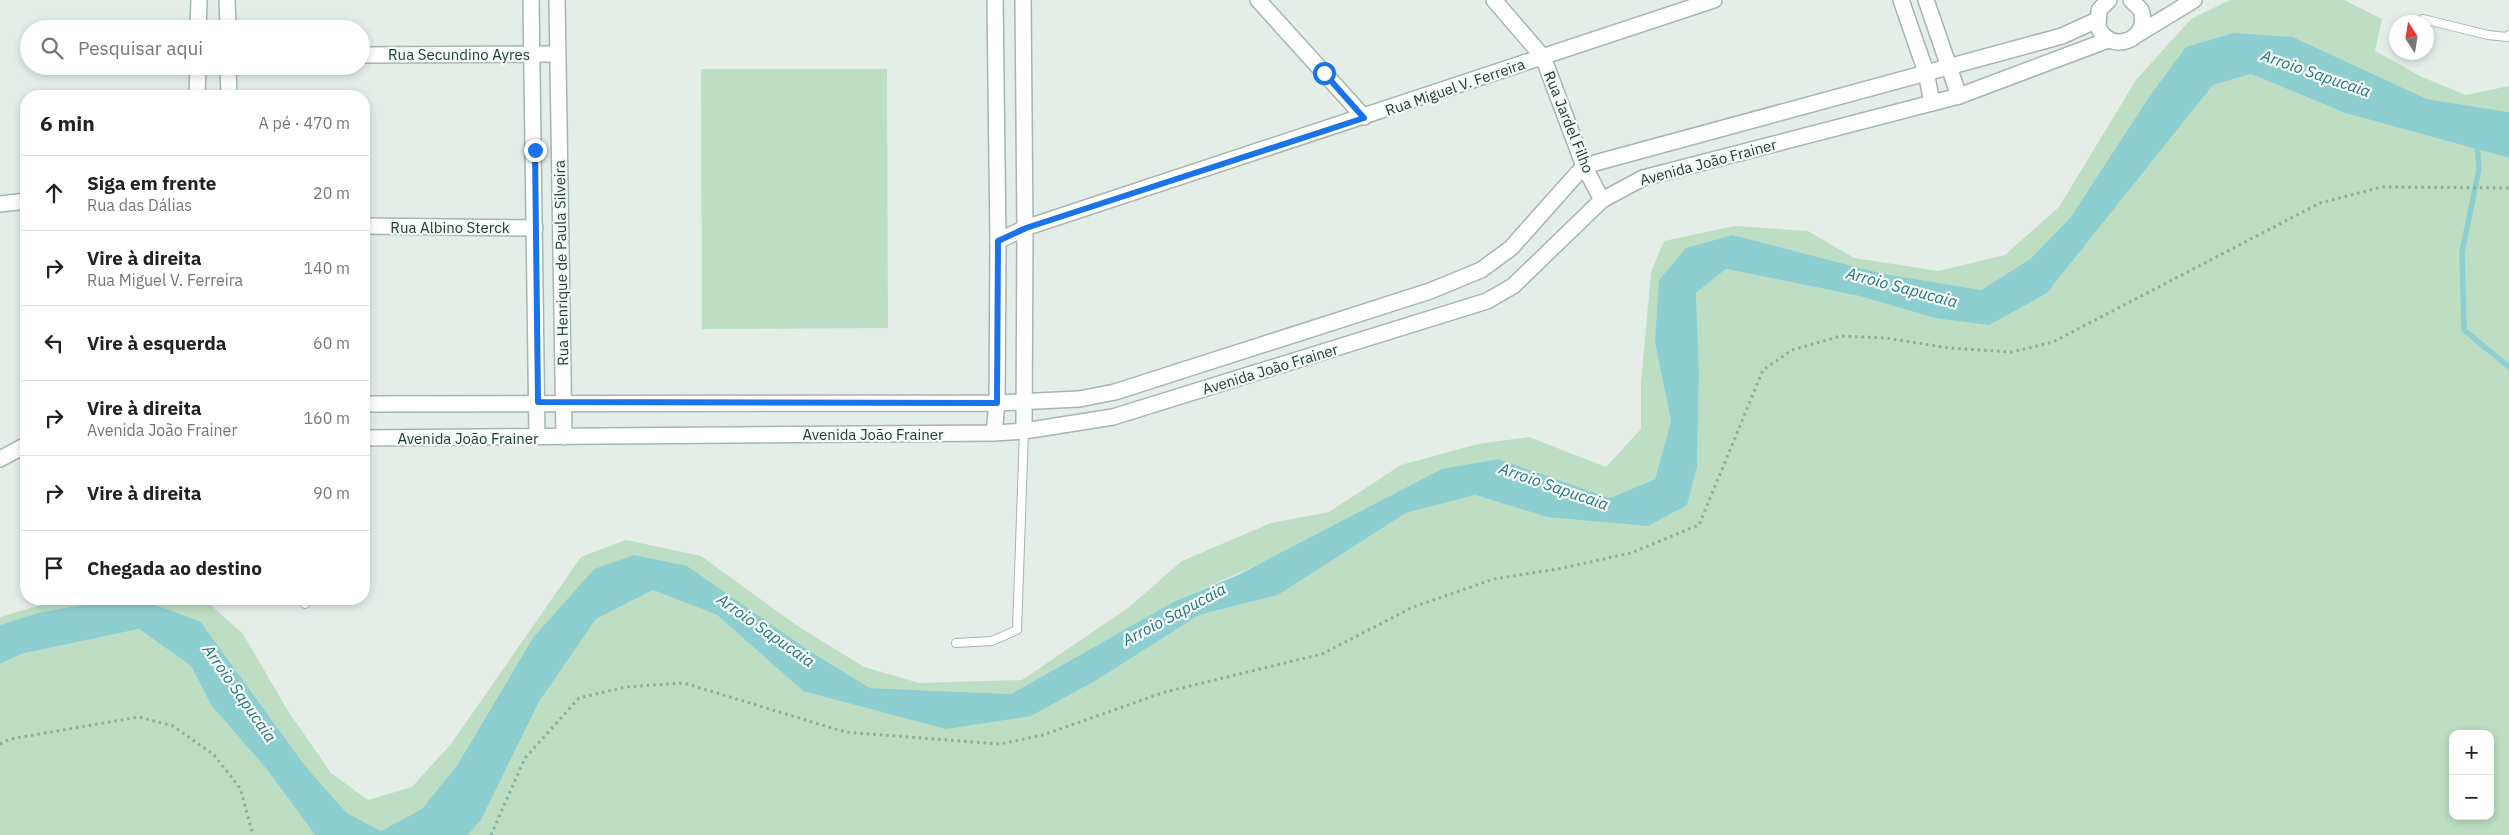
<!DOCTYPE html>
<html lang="pt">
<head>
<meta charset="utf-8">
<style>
	body { margin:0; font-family:"IBM Plex Sans",sans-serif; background:#f2f2f2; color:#222 }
	.controls { position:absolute; right:15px; bottom:15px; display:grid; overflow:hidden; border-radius:10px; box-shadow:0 2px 8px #0003 }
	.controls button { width:45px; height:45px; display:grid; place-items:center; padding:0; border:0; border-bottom:1px solid #e0e0e0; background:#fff; color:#222; font:25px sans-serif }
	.compass { position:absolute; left:2389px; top:15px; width:45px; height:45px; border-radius:50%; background:#fff; box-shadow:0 2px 8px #0003; rotate:348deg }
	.stop { position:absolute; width:15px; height:15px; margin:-11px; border:4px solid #1a73e8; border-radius:50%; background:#fff }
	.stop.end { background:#1a73e8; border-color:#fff; box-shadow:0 1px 5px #0008 }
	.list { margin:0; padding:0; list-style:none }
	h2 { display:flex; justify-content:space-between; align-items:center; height:65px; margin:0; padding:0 20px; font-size:21px }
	h2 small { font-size:16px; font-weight:400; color:#767676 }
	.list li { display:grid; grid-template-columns:32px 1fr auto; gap:15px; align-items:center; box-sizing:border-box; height:75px; padding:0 20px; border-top:1px solid #e0e0e0 }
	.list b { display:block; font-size:19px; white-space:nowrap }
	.list p { margin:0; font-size:16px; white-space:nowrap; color:#767676 }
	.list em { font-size:16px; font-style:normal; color:#767676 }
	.icon { flex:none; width:28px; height:28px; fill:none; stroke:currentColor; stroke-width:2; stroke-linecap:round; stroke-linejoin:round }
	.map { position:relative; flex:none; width:2509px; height:835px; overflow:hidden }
	.search { position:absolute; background:#fff; box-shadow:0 2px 8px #0003; left:20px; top:20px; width:350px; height:55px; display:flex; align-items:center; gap:12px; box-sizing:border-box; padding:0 18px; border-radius:28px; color:#767676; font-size:19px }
	.panel { position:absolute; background:#fff; box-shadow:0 2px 8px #0003; left:20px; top:90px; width:350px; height:515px; border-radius:20px }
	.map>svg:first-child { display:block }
	.green { fill:#bddec2; fill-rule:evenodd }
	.water { fill:#8dcfd1 }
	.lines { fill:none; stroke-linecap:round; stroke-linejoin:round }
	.stream { stroke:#8dcfd1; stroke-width:5.5 }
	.service-casing { stroke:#a6b5ae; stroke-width:10 }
	.minor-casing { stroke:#a6b5ae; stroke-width:18 }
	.tertiary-casing { stroke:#a6b5ae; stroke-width:18 }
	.secondary-casing { stroke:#a2b9ae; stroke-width:18 }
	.path { stroke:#85b09d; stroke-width:3; stroke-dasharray:2.5 4; stroke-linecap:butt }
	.service { stroke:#fff; stroke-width:8 }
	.minor { stroke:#fff; stroke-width:15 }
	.tertiary { stroke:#fff; stroke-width:15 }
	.secondary { stroke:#fff; stroke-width:15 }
	.route { stroke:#1a73e8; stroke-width:6 }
	.labels { text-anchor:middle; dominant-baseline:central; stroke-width:4.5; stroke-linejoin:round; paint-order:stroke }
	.street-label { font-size:15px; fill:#233e33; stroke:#f4f9f6 }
	.water-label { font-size:16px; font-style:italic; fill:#1e767a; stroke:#f4f9f6 }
</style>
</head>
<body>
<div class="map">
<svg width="2509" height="835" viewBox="0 0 2509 835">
	<rect width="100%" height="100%" fill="#e4ede8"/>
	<path class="green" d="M2230,0h114l38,19 -7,32 47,26 44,18 43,-9v26l-82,-13 -134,-62 -146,63 -77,118 -40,41 -49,31 -101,-17 -147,-38 -78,108 16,78 -16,58 -45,19 -111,-39 -326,143 -162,92 -141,-6 -62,-38 -174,-95 -176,209 -36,46 -41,21 -34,-18 -41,-46 -106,-146 -62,-22h66l39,35 45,77 43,62 37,27 44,-13 39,-43 130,-187 45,-17 75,16 95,69 68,42 55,16 103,-3 106,-72 54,-47 89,-38 58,-11 72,-47 77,-21 51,-7 77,30 35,-38v-46l10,-111 13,-31 71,-15 73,5 46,27 84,13 67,-16 54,-48 77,-127 55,-61z
		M701,69h186l1,259 -186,1z
		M2251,74l94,39 164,45v677h-2041l13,-15 58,-118 57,-83 57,-29 64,25 86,76 228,25 66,-36 102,-65 79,-20 128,-82 69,-18 72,22 140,-13 10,-37 2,-94 -3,-80 30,-24 133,27 76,22 112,-25 166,-208zM2453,734h37v82h-37z
		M62,599h53l-78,14 -37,12v-8z
		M139,629l52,37 20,39 57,66 47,64h-315v-171l21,-10z"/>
	<path class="water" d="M2233,33l60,4 134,62 82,13v46l-164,-45 -94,-39 -38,11 -166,208 -58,32 -54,-7 -76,-22 -133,-27 -30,24 3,80 -2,94 -10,38 -39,21 -101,-9 -72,-22 -69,18 -128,82 -79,20 -102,65 -66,36 -85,13 -143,-38 -86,-76 -64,-25 -57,29 -57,83 -58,118 -13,15h-153l-47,-64 -57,-66 -20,-39 -52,-37 -118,25 -21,10v-39l37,-12 78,-14h23l62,22 106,146 41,46 34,18 41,-22 36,-45 75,-126 61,-69 40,-14 53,11 121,84 62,38 141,6 162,-92 65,-27 204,-106 57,-10 111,39 45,-19 16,-58 -16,-78 4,-63 27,-32 47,-13 147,38 101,17 49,-31 40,-41 77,-118 39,-53z"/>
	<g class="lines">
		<path class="stream" d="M2477,142l2,27 -17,83 2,78 45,37"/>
		<defs>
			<path id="service" d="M2423,19l65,16 19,2 2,-2
				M305,599v5
				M956,643l36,-2 25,-11 7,-199"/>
			<path id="minor" d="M1258,0l106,117
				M1494,0l49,57 41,109 18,34
				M1901,0l25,72 6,31
				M1926,0l33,96
				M2138,34l56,-34
				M361,55l196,-1
				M0,204l26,-3
				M364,226l171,2
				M998,241l27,-13 689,-228"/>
			<path id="tertiary" d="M531,0l6,437
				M557,0l7,437
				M1023,0l2,228 -1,203
				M2109,0l-10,10 -1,17c13,29 53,12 43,-17l-10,-10
				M364,404l633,-1 82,-4 36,-7 315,-101 51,-21 30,-22 73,-82 478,-130 35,-16
				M994,433l3,-30 1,-162 -3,-241
				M364,438l630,-5 30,-2 89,-14 374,-116 26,-15 89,-86 41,-22 316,-82 149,-56"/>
			<path id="secondary" d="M227,0l1,29
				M198,29l1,-29
				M228,66l1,30
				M197,96l1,-30
				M0,459l26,-14"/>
		</defs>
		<use href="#service" class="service-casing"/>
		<use href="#minor" class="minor-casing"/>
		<use href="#tertiary" class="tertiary-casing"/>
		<use href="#secondary" class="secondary-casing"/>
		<path class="path" d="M0,744l10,-5 129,-22 34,9 41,29 26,33 13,47
			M491,835l34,-77 54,-60 46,-11 59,-4 161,49 155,12 43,-9 122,-43 157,-38 91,-47 81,-28 64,-10 73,-16 68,-28 64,-155 29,-20 49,-14 45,2 63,10 63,4 41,-10 267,-139 62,-16 127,1"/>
		<use href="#service" class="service"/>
		<use href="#minor" class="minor"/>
		<use href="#tertiary" class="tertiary"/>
		<use href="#secondary" class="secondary"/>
	</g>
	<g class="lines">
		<path class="route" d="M535,150l3,252 459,1 1,-162 28,-13 338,-110 -40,-45"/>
	</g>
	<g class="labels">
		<g class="street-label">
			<text x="459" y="54">Rua Secundino Ayres</text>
			<text transform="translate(1455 87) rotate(-19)">Rua Miguel V. Ferreira</text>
			<text transform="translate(1569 122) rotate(68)">Rua Jardel Filho</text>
			<text transform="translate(1708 162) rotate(-15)">Avenida João Frainer</text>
			<text x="450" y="227">Rua Albino Sterck</text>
			<text transform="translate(561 263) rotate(-91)">Rua Henrique de Paula Silveira</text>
			<text transform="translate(1270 369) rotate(-17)">Avenida João Frainer</text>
			<text x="873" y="434">Avenida João Frainer</text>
			<text x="468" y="438">Avenida João Frainer</text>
		</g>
		<g class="water-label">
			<text transform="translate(2316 73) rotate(19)">Arroio Sapucaia</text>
			<text transform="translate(1902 287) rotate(15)">Arroio Sapucaia</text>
			<text transform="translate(1554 486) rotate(19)">Arroio Sapucaia</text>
			<text transform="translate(1174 614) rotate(-28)">Arroio Sapucaia</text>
			<text transform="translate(766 630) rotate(35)">Arroio Sapucaia</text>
			<text transform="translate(240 693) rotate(55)">Arroio Sapucaia</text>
		</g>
	</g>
</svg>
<div class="controls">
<button>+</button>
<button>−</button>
</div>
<svg class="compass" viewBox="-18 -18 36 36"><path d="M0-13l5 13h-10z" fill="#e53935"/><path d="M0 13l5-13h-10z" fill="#767676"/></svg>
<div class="stop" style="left:1324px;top:73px"></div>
<div class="stop end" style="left:535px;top:150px"></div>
<div class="search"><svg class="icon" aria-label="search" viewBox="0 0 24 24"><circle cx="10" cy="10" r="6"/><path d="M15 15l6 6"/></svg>Pesquisar aqui</div>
<section class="panel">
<h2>6 min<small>A pé · 470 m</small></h2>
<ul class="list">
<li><svg class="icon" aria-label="ahead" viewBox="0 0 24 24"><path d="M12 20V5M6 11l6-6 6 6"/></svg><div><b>Siga em frente</b><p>Rua das Dálias</p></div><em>20 m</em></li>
<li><svg class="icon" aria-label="right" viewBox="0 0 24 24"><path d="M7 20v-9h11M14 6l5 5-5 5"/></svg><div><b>Vire à direita</b><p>Rua Miguel V. Ferreira</p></div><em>140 m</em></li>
<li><svg class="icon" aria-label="left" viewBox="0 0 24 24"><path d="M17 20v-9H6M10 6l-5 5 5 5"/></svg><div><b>Vire à esquerda</b></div><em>60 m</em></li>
<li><svg class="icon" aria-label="right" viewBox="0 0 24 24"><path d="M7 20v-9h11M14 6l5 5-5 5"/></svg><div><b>Vire à direita</b><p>Avenida João Frainer</p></div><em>160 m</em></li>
<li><svg class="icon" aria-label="right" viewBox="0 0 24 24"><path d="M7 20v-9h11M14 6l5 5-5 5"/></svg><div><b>Vire à direita</b></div><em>90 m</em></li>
<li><svg class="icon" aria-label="arrive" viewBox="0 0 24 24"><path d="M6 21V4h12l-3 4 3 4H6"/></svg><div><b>Chegada ao destino</b></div></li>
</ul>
</section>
</div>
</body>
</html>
